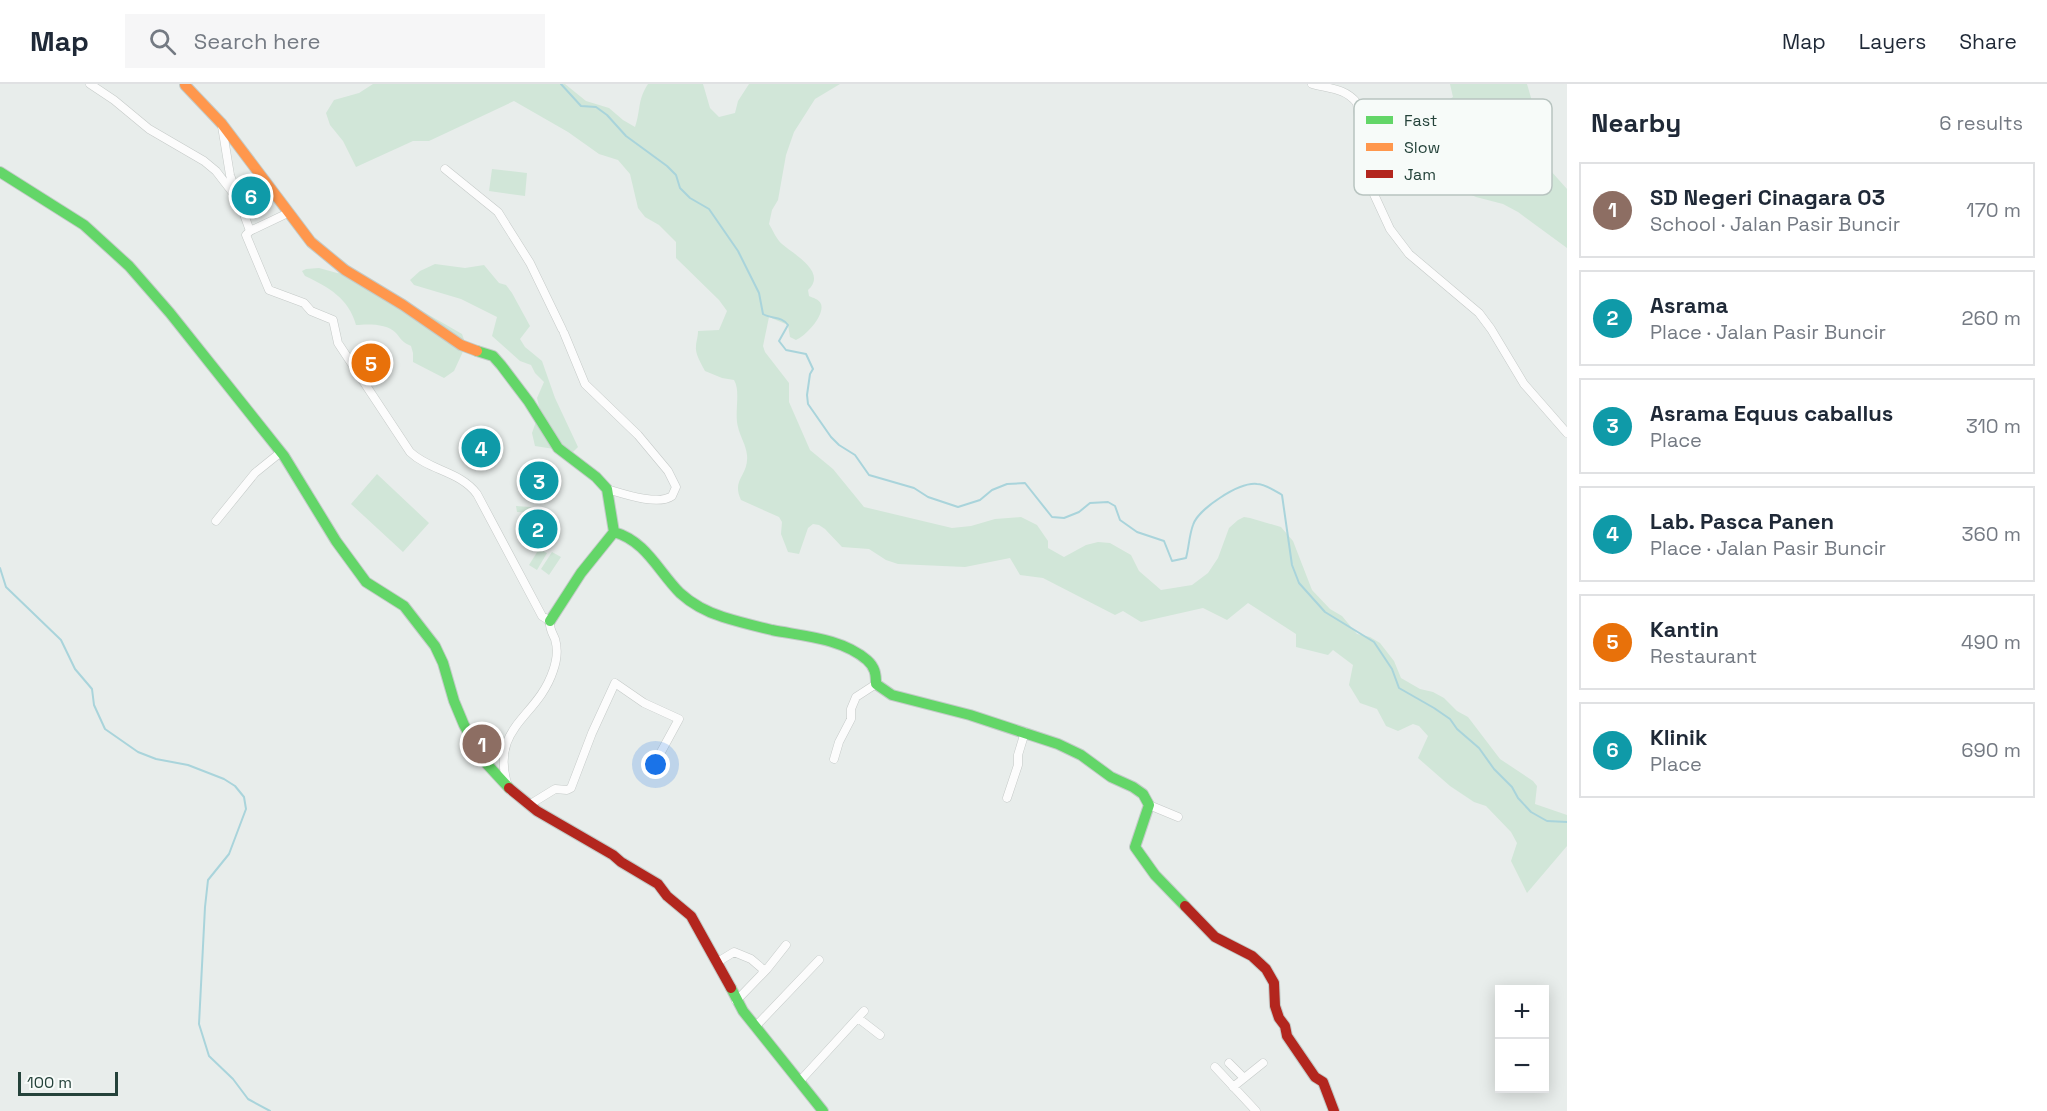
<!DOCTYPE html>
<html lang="en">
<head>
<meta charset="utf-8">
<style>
	body { margin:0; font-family:"Space Grotesk",sans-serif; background:#f6f6f7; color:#1f2937 }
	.controls { position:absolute; right:18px; bottom:18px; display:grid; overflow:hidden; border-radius:0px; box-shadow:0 3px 15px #0003 }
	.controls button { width:54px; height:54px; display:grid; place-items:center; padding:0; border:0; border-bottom:2px solid #e0e1e3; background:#fff; color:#1f2937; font:30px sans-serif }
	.scale { position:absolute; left:18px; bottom:15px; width:100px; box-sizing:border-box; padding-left:6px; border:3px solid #24423a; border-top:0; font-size:16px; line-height:21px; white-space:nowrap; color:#24423a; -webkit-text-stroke:4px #f7fbf9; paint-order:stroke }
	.you { position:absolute; left:656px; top:681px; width:21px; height:21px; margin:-15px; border:4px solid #fff; border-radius:50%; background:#1a73e8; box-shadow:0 0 0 9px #1a73e833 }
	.badge { display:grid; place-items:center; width:39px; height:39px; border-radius:50%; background:#697e78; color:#fff; font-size:20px; font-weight:700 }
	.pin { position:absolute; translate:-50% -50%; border:3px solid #fff; box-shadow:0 2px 6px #0006 }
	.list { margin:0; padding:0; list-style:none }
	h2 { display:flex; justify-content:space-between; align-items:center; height:78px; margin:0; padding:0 24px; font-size:26px }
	h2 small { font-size:20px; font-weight:400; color:#747a83 }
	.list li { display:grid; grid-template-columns:39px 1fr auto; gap:18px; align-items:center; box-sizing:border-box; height:96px; margin:0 12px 12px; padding:0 12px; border:2px solid #e0e1e3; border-radius:0px }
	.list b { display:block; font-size:22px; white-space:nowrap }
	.list p { margin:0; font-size:20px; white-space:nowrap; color:#747a83 }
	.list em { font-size:20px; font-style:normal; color:#747a83 }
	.icon { flex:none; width:33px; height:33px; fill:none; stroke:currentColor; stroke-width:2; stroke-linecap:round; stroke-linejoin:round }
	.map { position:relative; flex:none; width:1567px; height:1027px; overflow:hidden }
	header { display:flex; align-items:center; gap:36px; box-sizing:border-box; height:84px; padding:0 30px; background:#fff; border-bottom:2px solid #e0e1e3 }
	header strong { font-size:28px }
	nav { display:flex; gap:33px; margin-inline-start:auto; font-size:21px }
	.search { width:420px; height:54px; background:#f6f6f7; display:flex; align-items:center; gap:15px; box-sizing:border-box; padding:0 21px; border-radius:0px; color:#747a83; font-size:22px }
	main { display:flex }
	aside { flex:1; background:#fff }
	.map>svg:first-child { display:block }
	.green { fill:#d1e6d8 }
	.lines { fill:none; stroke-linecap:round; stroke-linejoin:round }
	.stream { stroke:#a9d4db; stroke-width:2 }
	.street-casing { stroke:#c5cac8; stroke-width:9 }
	.fast-casing { stroke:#c3cbc8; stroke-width:12 }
	.slow-casing { stroke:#c3cbc8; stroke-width:12 }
	.jam-casing { stroke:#c3cbc8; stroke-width:12 }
	.street { stroke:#fcfcfc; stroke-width:8 }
	.fast { stroke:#63d668; stroke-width:10 }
	.slow { stroke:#ff974d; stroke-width:10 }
	.jam { stroke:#b3261e; stroke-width:10 }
	.key { fill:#f7fbf9; stroke:#b8c4c0; stroke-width:1.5 }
	.key-label { font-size:16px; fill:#24423a }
</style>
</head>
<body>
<header>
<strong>Map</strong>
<div class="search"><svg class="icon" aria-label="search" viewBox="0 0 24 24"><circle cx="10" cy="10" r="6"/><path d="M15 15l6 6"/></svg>Search here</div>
<nav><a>Map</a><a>Layers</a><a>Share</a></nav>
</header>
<main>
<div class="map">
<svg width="1567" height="1027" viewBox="0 0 1567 1027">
	<rect width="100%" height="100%" fill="#e8edeb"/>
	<path class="green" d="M373,0h192l21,17 23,7 14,12 12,7c6,-17 2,-26 13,-43h55l7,24 9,9 16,-4 3,-12 11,-17h91l-25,15 -21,33 -8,23 -8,45 -6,10 -3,14c4,6 7,15 13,20 11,10 46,28 26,46l1,6c4,2 10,3 12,8 4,11 -15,32 -25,36l-6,-3 -2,-12 -19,-8 -6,29 2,6 24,31v19l21,48 23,19 31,38 88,21 19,-2 24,-7 26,-2 16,8 11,16v7l16,9 22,-12 12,-3 12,1 21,12 8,16 22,19 31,-5 16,-12 10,-15 11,-30 9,-8 6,-3 6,1 31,9 12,14 19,49 18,19 12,7 15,18 13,3 10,6 14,18 7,17 19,11 13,3 11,6 13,13 11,6 32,42 33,22 4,5 -2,18 32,11v31l-40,47 -16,-32 6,-18 -6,-11 -25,-26 -12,-4 -24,-16 -32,-28 10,-22 -9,-10 -6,-2 -15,7 -12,-5 -9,-17 -17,-6 -11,-18 4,-20 -20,-15 -5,5 -32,-8v-13l-48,-31 -21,17 -24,-12 -62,14 -18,-11 -8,4 -72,-37 -23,-3 -10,-17 -45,9 -67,-3 -12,-4 -17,-11 -27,-2 -17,-18 -6,-4 -6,-1 -5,4 -9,26 -11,-2 -7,-18 1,-12 -3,-5 -38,-17c-10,-21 8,-24 6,-45 -1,-10 -7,-19 -9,-28 -4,-14 3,-36 -4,-47l-12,-2 -17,-7c-3,-6 -10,-17 -9,-24 0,-6 2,-9 2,-16l21,-1 8,-19 -8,-11 -43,-42v-16l-17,-17 -14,-8 -7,-9 -8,-34 -12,-14 -19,-6 -31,-22 -54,-31 -85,40h-16l-57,26 -13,-26 -13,-16 -4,-12 8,-13 25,-7z
		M1450,0h77l7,24 16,20 1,13 -3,23 2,6 17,19v59l-49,-36 -15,-8 -27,-7 -11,-5 -35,-51 -6,-13 1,-13 28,-18z
		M492,85l35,4 -2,23 -36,-5z
		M435,180l30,4 19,-3 15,18 7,2 6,8 18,33 -10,13 5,8 17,14 13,37 23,49 -5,5 -38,-6 -3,-13 8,-23 -3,-12 7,-16 -9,-9 -4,-8 -11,-4 -28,-25 5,-19 -36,-18 -47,-14 -4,-5 10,-9z
		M319,184l18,5 14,1 33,15 78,45 4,11 -12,26 -10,7 -31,-16v-9l-2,-7c-9,-4 -10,-7 -15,-13 -9,-10 -29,-9 -40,-8 -7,-26 -27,-38 -51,-49l-3,-5 4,-2z
		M377,390l52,49 -26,29 -52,-48z
		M516,422l14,1 23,9 -3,5c-12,-4 -21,-9 -33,-9z
		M539,465l8,4 -10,17 -8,-5z
		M552,468l9,5 -12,18 -8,-6z"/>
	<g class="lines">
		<path class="stream" d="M561,0l20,22 15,1 11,8 19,21 41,30 9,9 4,13 10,10 19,11 29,42 21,42 4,21c8,5 19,2 25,11l-9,16 7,9 20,4 7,15 -3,5 -3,21 1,9 23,33 8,8 16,10 14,20 45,13 14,9 30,10 22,-7 12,-10 15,-6 18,-1 27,34 12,1 15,-6 11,-9 18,-1 7,4 5,14 17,12 27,9 8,20 14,-3c3,-11 3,-22 7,-33 5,-16 46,-43 64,-41 8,0 18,7 25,11l10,70 7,18 26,29 49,30 18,27 7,19 35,20 16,11 7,10 22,19 15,21 18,18 6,11 13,14 16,9 20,1
			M0,484l6,19 55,53 14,29 17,20 2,16 11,24 33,23 18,7 32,6 36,14 11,7 9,11 2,12 -17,45 -21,26 -3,27 -6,117 10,32 24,23 15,20 22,12"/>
		<defs>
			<path id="street" d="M90,0l24,16 35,29 55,32 12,10 24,31
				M1312,0c18,5 33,4 45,19l7,62 8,25 18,39 19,25 70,59 12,16 33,55 43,49
				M222,42l8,49 20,56
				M445,85l53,43 32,51 32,66
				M288,129l-38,18 -4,4 23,55 35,13 7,8 22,9 5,23 72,109c20,19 50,19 67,42l65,122 8,5c-1,7 2,11 5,18 3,10 2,21 -2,32 -16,48 -64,55 -45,116
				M564,249l21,51 53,51 30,36 8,16 -4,9c-14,10 -48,-2 -65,-7
				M216,437l39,-48 26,-21
				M834,675l5,-17 12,-23v-10l5,-12 20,-13
				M1007,714l11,-33v-10l7,-23
				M529,721l26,-16 12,1 4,-2 21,-55 23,-50 29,20 35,16 -18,33
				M1149,721l29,12
				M716,879l18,-11 17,7 14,12
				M736,917l31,-32 19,-24
				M858,934l22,17
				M755,943l64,-67
				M1229,979l15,15
				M1215,983l41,44
				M799,998l65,-71
				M1233,1003l30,-24"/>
			<path id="fast" d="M0,88l84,53 45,41 41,47 114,143 52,85 30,41 38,24 31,40 8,17 11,38 10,24 21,37 24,26
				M477,267l16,5 8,9 28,37 29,46 38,29 11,12 7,43 -33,41 -31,48
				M614,448c32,9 44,39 66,61 12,11 27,19 43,24 16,5 32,9 49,13 30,6 70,8 95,30 8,7 9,14 9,24l16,11 78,20 88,29 23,11 30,22 22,10 10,7 6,11 -14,42 20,28 30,31
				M731,904l12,23 80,100"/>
			<path id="slow" d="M185,1l37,39 89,118 34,28 58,35 58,40 16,6"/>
			<path id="jam" d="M509,704l28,23 76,44 8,7 37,22 9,12 24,20 40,72
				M1185,822l30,31 37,19 14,13 8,14 1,23 4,12 6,8 2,10 28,41 8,5 11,29"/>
		</defs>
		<use href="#street" class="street-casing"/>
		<use href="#fast" class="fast-casing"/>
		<use href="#slow" class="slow-casing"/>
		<use href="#jam" class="jam-casing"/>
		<use href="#street" class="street"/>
		<use href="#fast" class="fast"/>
		<use href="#slow" class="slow"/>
		<use href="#jam" class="jam"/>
	</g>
	<rect x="1354" y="15" width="198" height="96" rx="9" class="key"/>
	<rect x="1366" y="32" width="27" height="8" fill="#63d668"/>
	<rect x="1366" y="59" width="27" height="8" fill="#ff974d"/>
	<rect x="1366" y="86" width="27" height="8" fill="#b3261e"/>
	<g class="key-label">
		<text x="1404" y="42">Fast</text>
		<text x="1404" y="69">Slow</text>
		<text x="1404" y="96">Jam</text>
	</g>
</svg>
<div class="controls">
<button>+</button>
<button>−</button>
</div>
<div class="scale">100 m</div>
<div class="you"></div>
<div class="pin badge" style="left:482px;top:660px;background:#8d6e63">1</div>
<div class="pin badge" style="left:538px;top:445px;background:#0f9aa8">2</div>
<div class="pin badge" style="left:539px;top:397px;background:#0f9aa8">3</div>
<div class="pin badge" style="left:481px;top:364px;background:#0f9aa8">4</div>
<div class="pin badge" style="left:371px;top:279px;background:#e8710a">5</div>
<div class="pin badge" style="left:251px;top:112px;background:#0f9aa8">6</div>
</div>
<aside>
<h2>Nearby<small>6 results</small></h2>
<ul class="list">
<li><span class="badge" style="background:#8d6e63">1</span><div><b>SD Negeri Cinagara 03</b><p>School · Jalan Pasir Buncir</p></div><em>170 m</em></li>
<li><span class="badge" style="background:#0f9aa8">2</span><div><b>Asrama</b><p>Place · Jalan Pasir Buncir</p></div><em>260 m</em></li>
<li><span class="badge" style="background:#0f9aa8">3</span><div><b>Asrama Equus caballus</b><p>Place</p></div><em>310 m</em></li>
<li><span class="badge" style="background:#0f9aa8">4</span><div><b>Lab. Pasca Panen</b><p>Place · Jalan Pasir Buncir</p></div><em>360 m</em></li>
<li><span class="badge" style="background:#e8710a">5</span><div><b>Kantin</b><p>Restaurant</p></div><em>490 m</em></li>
<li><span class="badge" style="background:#0f9aa8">6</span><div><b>Klinik</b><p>Place</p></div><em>690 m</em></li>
</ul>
</aside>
</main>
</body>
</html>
